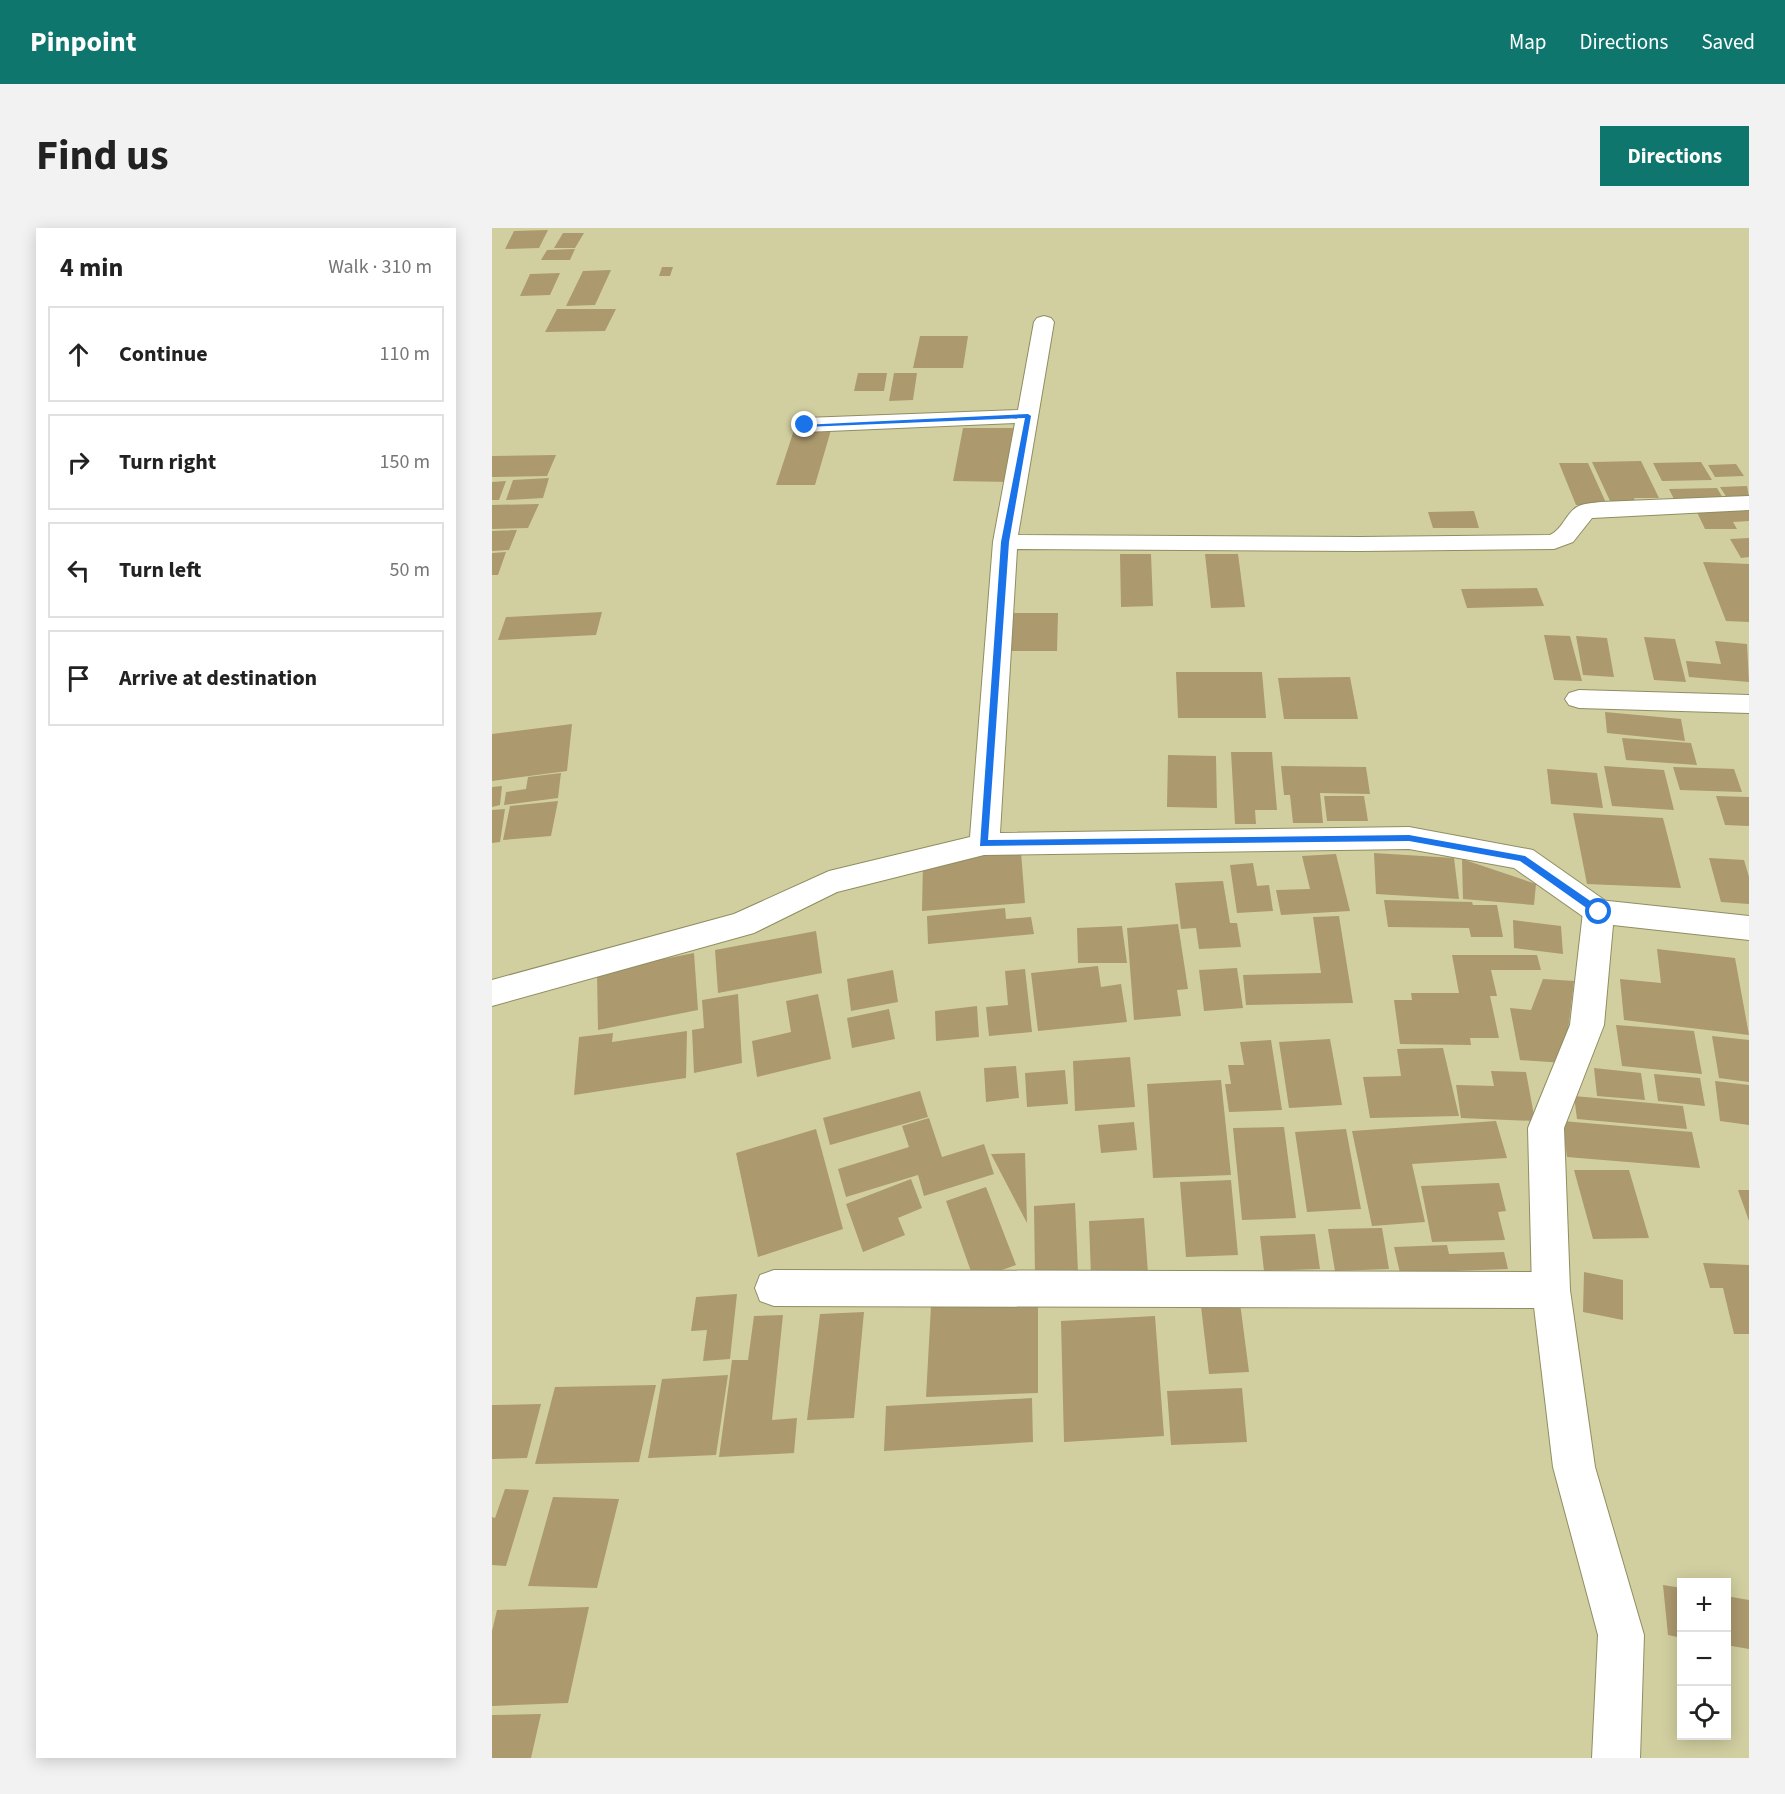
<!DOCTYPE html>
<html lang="en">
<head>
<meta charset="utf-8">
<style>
	body { margin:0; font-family:"Source Sans 3",sans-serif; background:#f2f2f2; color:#222 }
	.controls { position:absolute; right:18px; bottom:18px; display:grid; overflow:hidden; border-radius:0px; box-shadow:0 3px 15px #0003 }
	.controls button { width:54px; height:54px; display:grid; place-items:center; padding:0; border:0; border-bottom:2px solid #e0e0e0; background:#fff; color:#222; font:30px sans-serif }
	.stop { position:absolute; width:18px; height:18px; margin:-14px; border:4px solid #1a73e8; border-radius:50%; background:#fff }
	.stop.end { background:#1a73e8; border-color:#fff; box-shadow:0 2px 6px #0008 }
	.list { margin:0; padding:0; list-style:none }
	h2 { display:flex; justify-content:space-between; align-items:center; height:78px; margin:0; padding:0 24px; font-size:26px }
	h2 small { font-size:20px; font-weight:400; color:#767676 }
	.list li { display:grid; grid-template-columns:39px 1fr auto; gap:18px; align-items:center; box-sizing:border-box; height:96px; margin:0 12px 12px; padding:0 12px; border:2px solid #e0e0e0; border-radius:0px }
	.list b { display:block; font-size:22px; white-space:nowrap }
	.list em { font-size:20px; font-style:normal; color:#767676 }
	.icon { flex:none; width:33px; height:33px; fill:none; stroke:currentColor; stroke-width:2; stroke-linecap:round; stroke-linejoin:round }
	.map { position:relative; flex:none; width:1257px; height:1530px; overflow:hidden; border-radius:0px }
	header { display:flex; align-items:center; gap:36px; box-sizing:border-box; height:84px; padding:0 30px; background:#0f766e; color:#fff }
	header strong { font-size:28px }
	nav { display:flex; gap:33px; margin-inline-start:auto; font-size:21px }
	.intro { display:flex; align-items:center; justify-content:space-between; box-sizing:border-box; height:144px; padding:0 36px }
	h1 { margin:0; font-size:42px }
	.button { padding:15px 27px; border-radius:0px; background:#0f766e; color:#fff; font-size:21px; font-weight:700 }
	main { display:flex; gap:36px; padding:0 36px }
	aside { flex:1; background:#fff; border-radius:0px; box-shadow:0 3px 15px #0003 }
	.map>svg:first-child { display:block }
	.building { fill:#ac996e }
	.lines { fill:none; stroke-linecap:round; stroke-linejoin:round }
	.street-casing { stroke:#8f8e61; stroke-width:2 }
	.secondary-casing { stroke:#8f8e61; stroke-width:2 }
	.street { fill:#fff; fill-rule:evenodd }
	.secondary { fill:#fff; fill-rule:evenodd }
	.route { fill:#1a73e8 }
</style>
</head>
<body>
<header>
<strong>Pinpoint</strong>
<nav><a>Map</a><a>Directions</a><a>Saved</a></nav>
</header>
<div class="intro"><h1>Find us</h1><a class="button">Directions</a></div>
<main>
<aside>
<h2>4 min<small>Walk · 310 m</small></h2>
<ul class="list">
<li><svg class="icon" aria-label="ahead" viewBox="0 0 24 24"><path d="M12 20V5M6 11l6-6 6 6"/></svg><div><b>Continue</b></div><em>110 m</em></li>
<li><svg class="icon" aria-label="right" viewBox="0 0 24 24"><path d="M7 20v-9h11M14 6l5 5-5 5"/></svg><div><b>Turn right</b></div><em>150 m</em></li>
<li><svg class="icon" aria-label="left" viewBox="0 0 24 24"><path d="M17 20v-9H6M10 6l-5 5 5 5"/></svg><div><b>Turn left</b></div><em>50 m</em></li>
<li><svg class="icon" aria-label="arrive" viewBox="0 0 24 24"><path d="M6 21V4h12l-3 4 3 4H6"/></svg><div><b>Arrive at destination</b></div></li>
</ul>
</aside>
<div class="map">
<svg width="1257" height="1530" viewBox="0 0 1257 1530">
	<rect width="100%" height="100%" fill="#d1cfa0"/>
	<path class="building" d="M56,2l-9,18 -34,1 9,-18z
		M71,5h21l-9,15h-21z
		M83,21l-5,11h-29l6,-10z
		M170,39h11l-3,9h-11z
		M119,42l-16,35 -29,1 17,-35z
		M68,45l-10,22 -30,1 10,-22z
		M65,81h59l-11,22 -60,1z
		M428,108h48l-5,32h-50z
		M366,145h29l-3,18h-30z
		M402,145h23l-4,27 -24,1z
		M471,200h56l-7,54 -59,-1z
		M302,202h37l-16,55h-39z
		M64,227l-9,21 -55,1v-21z
		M1149,233l18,37h-25l2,5h-25l-19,-41z
		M1209,234l11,18 -50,1 -9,-18z
		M1067,235h29l19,42h-31z
		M1244,236l8,12 -29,1 -7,-12z
		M57,250l-6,20 -37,2 7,-20z
		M14,253l-7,19h-7v-18z
		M1255,258l2,11 -22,1 -7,-11z
		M1225,260l6,10 -49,1 -5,-10z
		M47,276l-11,24 -36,1v-24z
		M1202,278h55v15l-16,1 4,7h-32z
		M982,283l5,17h-46l-5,-16z
		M25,302l-8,20 -17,1v-20z
		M1257,310v19l-8,1 -11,-19z
		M14,324l-8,23h-6v-22z
		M628,326h31l2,52 -32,1z
		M713,326h33l7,53 -34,1z
		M1211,334l46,2v58l-23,-1z
		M1045,360l7,18 -77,2 -6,-19z
		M110,384l-6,23 -98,5 8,-23z
		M518,385h48l-1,38h-49z
		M1052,407l26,1 12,45 -28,-1z
		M1084,408l31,2 7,39 -31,-2z
		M1152,409l31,2 11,43 -32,-2z
		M1223,413l32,3 2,38 -60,-5 -3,-16 35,3z
		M684,444h86l4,46h-88z
		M858,449l8,42h-74l-6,-41z
		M1113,484l76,7 4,22 -78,-8z
		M80,496l-5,47 -75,10v-47z
		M1130,510l69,5 6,22 -71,-5z
		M739,524h41l5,58h-22l1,14h-21z
		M676,527l48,1 1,52 -50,-1z
		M789,538l85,1 4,27 -50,-1 3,30h-30l-3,-28h-6z
		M1112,538l60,4 10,40 -62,-4z
		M1181,539l61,2 8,23 -62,-2z
		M1055,541l50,4 6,35 -52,-4z
		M69,545l-3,25 -54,7 2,-13 20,-3 2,-12z
		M10,558l-2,19 -8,2v-20z
		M832,568h40l4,25h-41z
		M1224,568l33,1v29l-24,-1z
		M66,573l-7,35 -48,4 7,-34z
		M13,581l-5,33 -8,1v-33z
		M1081,585l90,5 18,70 -94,-4z
		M529,624l4,51 -103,8 1,-50z
		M882,625l80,5 5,41 -83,-5z
		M844,626l14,57 -69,4 -5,-25 34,-1 -8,-33z
		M1217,630l35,2 5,17v27l-28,-2z
		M970,631l74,25 -2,21 -71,-6z
		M761,635l4,23 12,-1 4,26 -36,2 -7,-48z
		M731,653l7,42h7l4,24 -42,2 -3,-21 -15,1 -6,-46z
		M892,672l88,2 1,3h24l6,32h-32l-2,-9 -81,-1z
		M513,680l1,11 25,-2 3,17 -106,10 -1,-28z
		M847,688l14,87 -107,2 -3,-30 78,-2 -8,-56z
		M1021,692l48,6 2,28 -49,-6z
		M686,696l10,65 -11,1 4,26 -47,4 -7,-92z
		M630,698l5,37h-49l-1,-35z
		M324,703l6,42 -104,20 -3,-43z
		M1165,721l78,9 14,77 -125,-15 -4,-41 41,4z
		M202,725l4,57 -100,20 -1,-58z
		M960,727h85l4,15h-50l6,26h-7l9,42h-29l1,7 -71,-1 -6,-44h18l-1,-7h48z
		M606,738l3,21 20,-3 6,38 -89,9 -7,-58z
		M745,740l6,40 -39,3 -5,-41z
		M533,741l7,63 -43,4 -3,-29 22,-2 -3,-34z
		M401,742l5,32 -47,9 -4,-32z
		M1051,751l31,2 -10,82 -44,-3 -10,-52 21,2z
		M246,766l4,69 -48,10 -2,-43 12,-2 -2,-28z
		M326,766l13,65 -74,18 -5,-36 39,-9 -5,-31z
		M485,778l2,31 -43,4 -1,-30z
		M397,781l6,30 -43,9 -5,-30z
		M1124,797l78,6 8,43 -80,-8z
		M195,803l-1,47 -112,17 5,-58 34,-4 -1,9z
		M1220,808l37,4v42l-30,-4z
		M838,811l12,66 -53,3 -10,-66z
		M779,812l11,70 -53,2 -4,-28h6l-3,-19h16l-4,-23z
		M951,820l16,68 -89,2 -7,-41 38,-1 -4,-27z
		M638,829l5,50 -60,4 -2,-50z
		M524,838l3,32 -33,4 -2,-34z
		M1102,840l47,5 4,27 -48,-4z
		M573,842l3,34 -41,3 -2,-34z
		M999,843l35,1 9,49 -74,-3 -5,-33 38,1z
		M1162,846l46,4 5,28 -47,-5z
		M729,852l10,95 -78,3 -6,-94z
		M1223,853l34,4v40l-29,-4z
		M428,863l8,26 -98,28 -7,-27z
		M1082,868l109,10 4,23 -110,-10z
		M437,890l13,39 42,-13 10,30 -70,22 -6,-21 -72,22 -8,-28 71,-22 -7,-21z
		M1004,893l11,37 -95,6 13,58 -53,4 -20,-95z
		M1070,893l130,11 8,36 -133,-11z
		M642,894l3,28 -36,3 -3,-28z
		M792,899l12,91 -54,2 -9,-92z
		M324,901l27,100 -85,28 -22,-104z
		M854,901l15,80 -54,3 -12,-80z
		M533,925l2,70 -36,-69z
		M1082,942h55l20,68 -56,1z
		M419,951l11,29 -24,10 7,17 -42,17 -17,-48z
		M739,952l7,75 -52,2 -6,-75z
		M1007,955l7,28 -8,1 7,28 -73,2 -11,-56z
		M494,959l30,78 -42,15 -28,-79z
		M1246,962h11v31z
		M583,975l3,69 -43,3 -1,-69z
		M652,990l4,55 -57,3 -2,-55z
		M890,1000l7,41 -54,2 -7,-42z
		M823,1006l5,35 -56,2 -4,-35z
		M955,1017l2,9 55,-2 4,17 -108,4 -6,-26z
		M1211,1035l46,2v69h-15l-11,-46h-13z
		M1092,1044l39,8v40l-40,-8z
		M245,1066l-7,65 -27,2 4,-31 -16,1 5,-34z
		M747,1067l10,77 -40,2 -9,-76z
		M546,1074v91l-112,4 5,-91z
		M372,1084l-10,106 -47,2 13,-106z
		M291,1087l-11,105 25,-2 -3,35 -75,4 13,-97h16l6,-44z
		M663,1088l9,120 -100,6 -3,-121z
		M236,1147l-12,80 -68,3 14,-79z
		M164,1157l-17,77 -104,2 20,-77z
		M750,1160l5,54 -76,3 -4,-54z
		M540,1170l1,44 -149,9 2,-45z
		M49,1176l-14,54 -35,1v-54z
		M13,1261l24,1 -23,76 -14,-1v-48l3,1z
		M61,1269l66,2 -22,89 -69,-2z
		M1171,1357l19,3v50l-14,-3z
		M1234,1368l23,4v49l-23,-4z
		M97,1379l-21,96 -76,3v-75l5,-21z
		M49,1486l-10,44h-39v-43z"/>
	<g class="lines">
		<defs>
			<path id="street" d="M552,88l7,2 3,4 -36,213 342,2 190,-2c13,-6 16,-22 27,-28 6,-4 17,-4 24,-5l148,-6v14l-157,8 -19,24 -19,7 -194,2 -343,-2 -17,284 409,-6 124,23 77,54 5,8 -5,8 -11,4 -11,-4 -74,-52 -105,-19 -425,6 -147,37 -83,41 -262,73v-26l242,-66 95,-43 141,-34 23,-295 22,-119 -210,9 -8,-2 -3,-5 3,-5 8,-2 213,-8 16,-88 3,-4z
				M1087,462l170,5v18l-170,-5 -10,-3 -4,-6 4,-6z
				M282,1042l777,2 14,5 5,13 -5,13 -14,5 -777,-2 -14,-5 -5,-13 5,-13z"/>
			<path id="secondary" d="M1107,672l150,16v24l-136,-15 -9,100 -40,103 6,162 25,177 49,168 -4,123h-48l6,-123 -45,-168 -21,-177 -4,-162 42,-103 13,-113 5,-8z"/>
		</defs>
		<use href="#street" class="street-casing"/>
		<use href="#secondary" class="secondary-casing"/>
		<use href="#street" class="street"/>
		<use href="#secondary" class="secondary"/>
	</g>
	<path class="route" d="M536,186l3,2 -22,126 -21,298 421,-5 116,21 77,53v5h-7l-75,-53 -111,-20 -429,5 21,-304 24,-124 -220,9 -3,-2z"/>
</svg>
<div class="controls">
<button>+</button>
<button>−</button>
<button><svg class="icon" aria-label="locate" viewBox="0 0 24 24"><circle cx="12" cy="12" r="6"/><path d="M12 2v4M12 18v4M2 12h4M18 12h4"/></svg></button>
</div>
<div class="stop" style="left:1107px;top:684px"></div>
<div class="stop end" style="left:313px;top:197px"></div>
</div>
</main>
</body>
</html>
